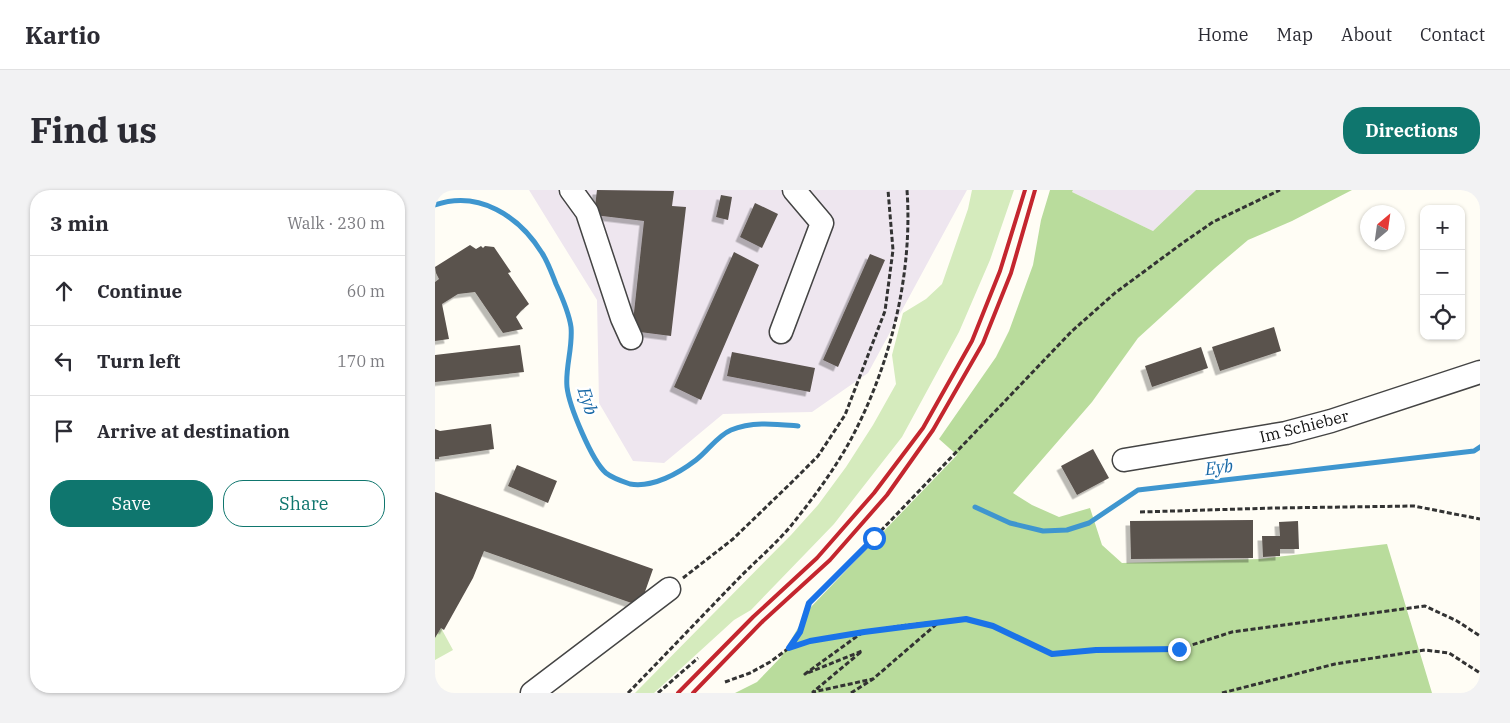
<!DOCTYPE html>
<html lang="en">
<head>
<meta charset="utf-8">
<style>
	body { margin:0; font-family:"IBM Plex Serif",serif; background:#f2f2f3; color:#2b2b33 }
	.controls { position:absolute; right:15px; top:15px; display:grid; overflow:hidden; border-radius:10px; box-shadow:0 1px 4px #0004 }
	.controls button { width:45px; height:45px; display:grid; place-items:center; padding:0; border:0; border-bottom:1px solid #e1e1e2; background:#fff; color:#2b2b33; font:25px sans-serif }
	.compass { position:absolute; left:925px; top:15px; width:45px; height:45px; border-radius:50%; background:#fff; box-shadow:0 1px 4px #0004; rotate:29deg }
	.stop { position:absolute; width:15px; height:15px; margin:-11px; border:4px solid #1a73e8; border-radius:50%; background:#fff }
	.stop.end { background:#1a73e8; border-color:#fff; box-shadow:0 1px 5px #0008 }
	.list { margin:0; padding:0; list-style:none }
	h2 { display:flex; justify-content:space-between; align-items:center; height:65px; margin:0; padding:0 20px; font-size:21px }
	h2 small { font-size:16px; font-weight:400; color:#7c7c81 }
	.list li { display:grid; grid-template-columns:32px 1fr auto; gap:15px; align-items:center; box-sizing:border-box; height:70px; padding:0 20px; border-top:1px solid #e1e1e2 }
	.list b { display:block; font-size:19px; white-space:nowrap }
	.list em { font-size:16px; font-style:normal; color:#7c7c81 }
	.actions { display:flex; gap:10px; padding:15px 20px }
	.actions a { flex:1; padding:11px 0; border:1px solid #0f766e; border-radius:20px; text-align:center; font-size:18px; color:#0f766e }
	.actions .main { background:#0f766e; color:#fff }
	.icon { flex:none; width:28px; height:28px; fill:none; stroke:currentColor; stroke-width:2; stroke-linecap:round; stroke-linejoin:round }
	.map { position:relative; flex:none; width:1045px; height:503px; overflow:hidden; border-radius:20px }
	header { display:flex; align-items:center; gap:30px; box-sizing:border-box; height:70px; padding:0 25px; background:#fff; border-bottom:1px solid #e1e1e2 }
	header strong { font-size:24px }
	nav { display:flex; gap:28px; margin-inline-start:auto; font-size:18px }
	.intro { display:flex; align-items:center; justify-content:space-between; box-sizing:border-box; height:120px; padding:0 30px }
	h1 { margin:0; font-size:35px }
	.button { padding:12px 22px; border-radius:20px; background:#0f766e; color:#fff; font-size:18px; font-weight:700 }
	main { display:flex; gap:30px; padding:0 30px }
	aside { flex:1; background:#fff; border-radius:20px; box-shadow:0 1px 4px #0004 }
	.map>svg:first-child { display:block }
	.industrial { fill:#eee6ef }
	.green { fill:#d5ebbd }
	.forest { fill:#b9dc9c }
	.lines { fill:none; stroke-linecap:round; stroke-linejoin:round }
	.stream { stroke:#3f96cf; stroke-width:5 }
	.building { fill:#5a524d; filter:url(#shadow) }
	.minor-casing { stroke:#444; stroke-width:25 }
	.path { stroke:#333; stroke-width:3; stroke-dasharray:5 2.5; stroke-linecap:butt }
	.minor { stroke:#fff; stroke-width:22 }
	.rail { stroke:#c4262e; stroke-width:4 }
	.route { stroke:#1a73e8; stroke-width:6 }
	.labels { text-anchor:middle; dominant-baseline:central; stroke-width:5; stroke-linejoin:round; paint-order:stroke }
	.street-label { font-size:16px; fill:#111; stroke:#fff }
	.water-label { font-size:18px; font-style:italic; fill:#1768a6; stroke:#fff }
</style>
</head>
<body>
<header>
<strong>Kartio</strong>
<nav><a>Home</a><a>Map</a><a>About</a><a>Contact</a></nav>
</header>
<div class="intro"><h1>Find us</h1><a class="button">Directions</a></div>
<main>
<aside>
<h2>3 min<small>Walk · 230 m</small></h2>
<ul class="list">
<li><svg class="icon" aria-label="ahead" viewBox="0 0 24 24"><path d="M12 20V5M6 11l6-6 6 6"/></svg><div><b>Continue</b></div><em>60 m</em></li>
<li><svg class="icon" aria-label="left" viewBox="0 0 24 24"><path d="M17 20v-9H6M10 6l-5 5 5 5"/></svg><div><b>Turn left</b></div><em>170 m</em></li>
<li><svg class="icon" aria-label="arrive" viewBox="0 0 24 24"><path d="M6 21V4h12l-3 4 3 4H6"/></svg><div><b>Arrive at destination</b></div></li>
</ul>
<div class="actions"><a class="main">Save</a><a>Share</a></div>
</aside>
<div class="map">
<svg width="1045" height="503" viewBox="0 0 1045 503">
	<defs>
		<filter id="shadow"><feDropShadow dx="-4.5" dy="4.5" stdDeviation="0" flood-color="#0004"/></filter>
	</defs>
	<rect width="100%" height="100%" fill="#fffdf5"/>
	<path class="industrial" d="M94,0h438l-99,183 -56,39 -89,2 -59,49 -31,-2 -34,-58 -2,-103z
		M638,0h123l-43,41 -81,-39z"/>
	<path class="green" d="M537,0h42l-24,70 -31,72 -57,105 -68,87 -83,86 -17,10 -80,73h-19l156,-158 27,-30 28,-38 27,-42 23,-41 -4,-29 11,-42 23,-14 16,-15 26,-75z
		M6,438l12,22 -18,10v-22z"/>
	<path class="forest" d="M615,0h23l-1,2 81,39 43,-41h156l-60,31 -44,19 -33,28 -77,70 -46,64 -79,91 19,12 27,12 31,-9 12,37 20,18 138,-4 127,-15 45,149h-697l22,-11 24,-25 28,-48 148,-154 -18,-16 57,-82 13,-26 24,-66 8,-45z"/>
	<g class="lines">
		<path class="stream" d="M0,15c44,-15 84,11 107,48 6,9 10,21 14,31 6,13 13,29 15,43 2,20 -6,41 -4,60 2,19 25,74 39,86 5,4 18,9 24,11 23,4 49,-11 66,-24 12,-9 21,-24 35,-30 21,-9 45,-6 67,-4
			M540,317l35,16 33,8 24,-1 22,-7 49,-33 336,-39 6,-4"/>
	</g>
	<path class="building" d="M162,0l77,1 -2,15 14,1 -15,129 -39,-5 12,-110 -50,-6z
		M286,5l11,2 -4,23 -12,-3z
		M320,13l23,11 -16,34 -22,-11z
		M35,55l6,4 5,-3 2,2 2,-2 9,1 17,25 -3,1 21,31 -8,7 -5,6 7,12 -20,4 -28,-41 -17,2 -16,10 7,35 -14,2v-59l4,-3 -3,-6 -1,-6z
		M299,62l25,13 -58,135 -27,-13z
		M435,64l15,6 -47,107 -15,-7z
		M839,137l7,24 -61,20 -8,-24z
		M85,155l4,27 -89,10v-27z
		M766,157l7,21 -56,19 -7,-21z
		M297,162l83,16 -5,24 -83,-16z
		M56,234l3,25 -55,8v2h-4v-30l5,2z
		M658,259l16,29 -32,17 -16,-29z
		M82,275l40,16 -9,22 -40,-17z
		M0,302l218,77 -13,37 -156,-55 -11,27 -29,52 -3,-2 -6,10z
		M818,330v38l-122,1 -1,-38z
		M863,331l1,28h-19v7l-17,1 -1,-21h18l-1,-14z"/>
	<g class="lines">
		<defs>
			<path id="minor" d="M136,0l16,22 35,106 9,20
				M346,142l41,-109 -28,-33
				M689,270l162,-27 45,-12 149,-49
				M97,503l137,-104"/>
		</defs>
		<use href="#minor" class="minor-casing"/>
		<path class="path" d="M705,322l134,-4 140,-2 66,13
			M248,388l50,-39 59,-57 26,-26 27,-41 40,-104 8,-61 -5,-60
			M428,442l-58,42 57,-23 -49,41 60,-13
			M355,457l10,-15 9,-29 65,-65 198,-207 43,-38 69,-51 29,-20 67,-32
			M290,492l25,-9 20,-11 19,-14 21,-7 90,-15 66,-7 27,7 59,28 44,-4 83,-1 53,-17 193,-26 32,15 23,15
			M193,503c38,-39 75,-78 113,-117 18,-18 38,-35 53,-54 20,-25 40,-52 56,-81 40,-74 63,-166 57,-251
			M223,503l40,-35
			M416,503l22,-14 66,-57
			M787,503l113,-29 90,-14 24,3 31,20"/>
		<use href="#minor" class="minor"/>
		<path class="rail" d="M243,503l75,-76 64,-59 57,-65 49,-65 49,-87 28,-70 25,-81
			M258,503l70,-72 67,-61 57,-65 46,-65 50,-87 28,-70 24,-83"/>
	</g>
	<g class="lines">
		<path class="route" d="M439,348l-65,65 -9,29 -11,16 21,-7 54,-9 102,-13 27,7 59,28 44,-4 83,-1"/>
	</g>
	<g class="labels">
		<g class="street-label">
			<text transform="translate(869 236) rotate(-14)">Im Schieber</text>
		</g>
		<g class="water-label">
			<text transform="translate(153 211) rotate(72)">Eyb</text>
			<text transform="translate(784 277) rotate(-7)">Eyb</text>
		</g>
	</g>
</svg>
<div class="controls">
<button>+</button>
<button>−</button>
<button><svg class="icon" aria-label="locate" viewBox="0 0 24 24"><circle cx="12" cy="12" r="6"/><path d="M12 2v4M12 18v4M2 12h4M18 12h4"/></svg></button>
</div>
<svg class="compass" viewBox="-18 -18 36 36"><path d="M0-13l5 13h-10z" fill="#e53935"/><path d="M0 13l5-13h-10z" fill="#7c7c81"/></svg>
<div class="stop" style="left:439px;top:348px"></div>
<div class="stop end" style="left:744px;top:459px"></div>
</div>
</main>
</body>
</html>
